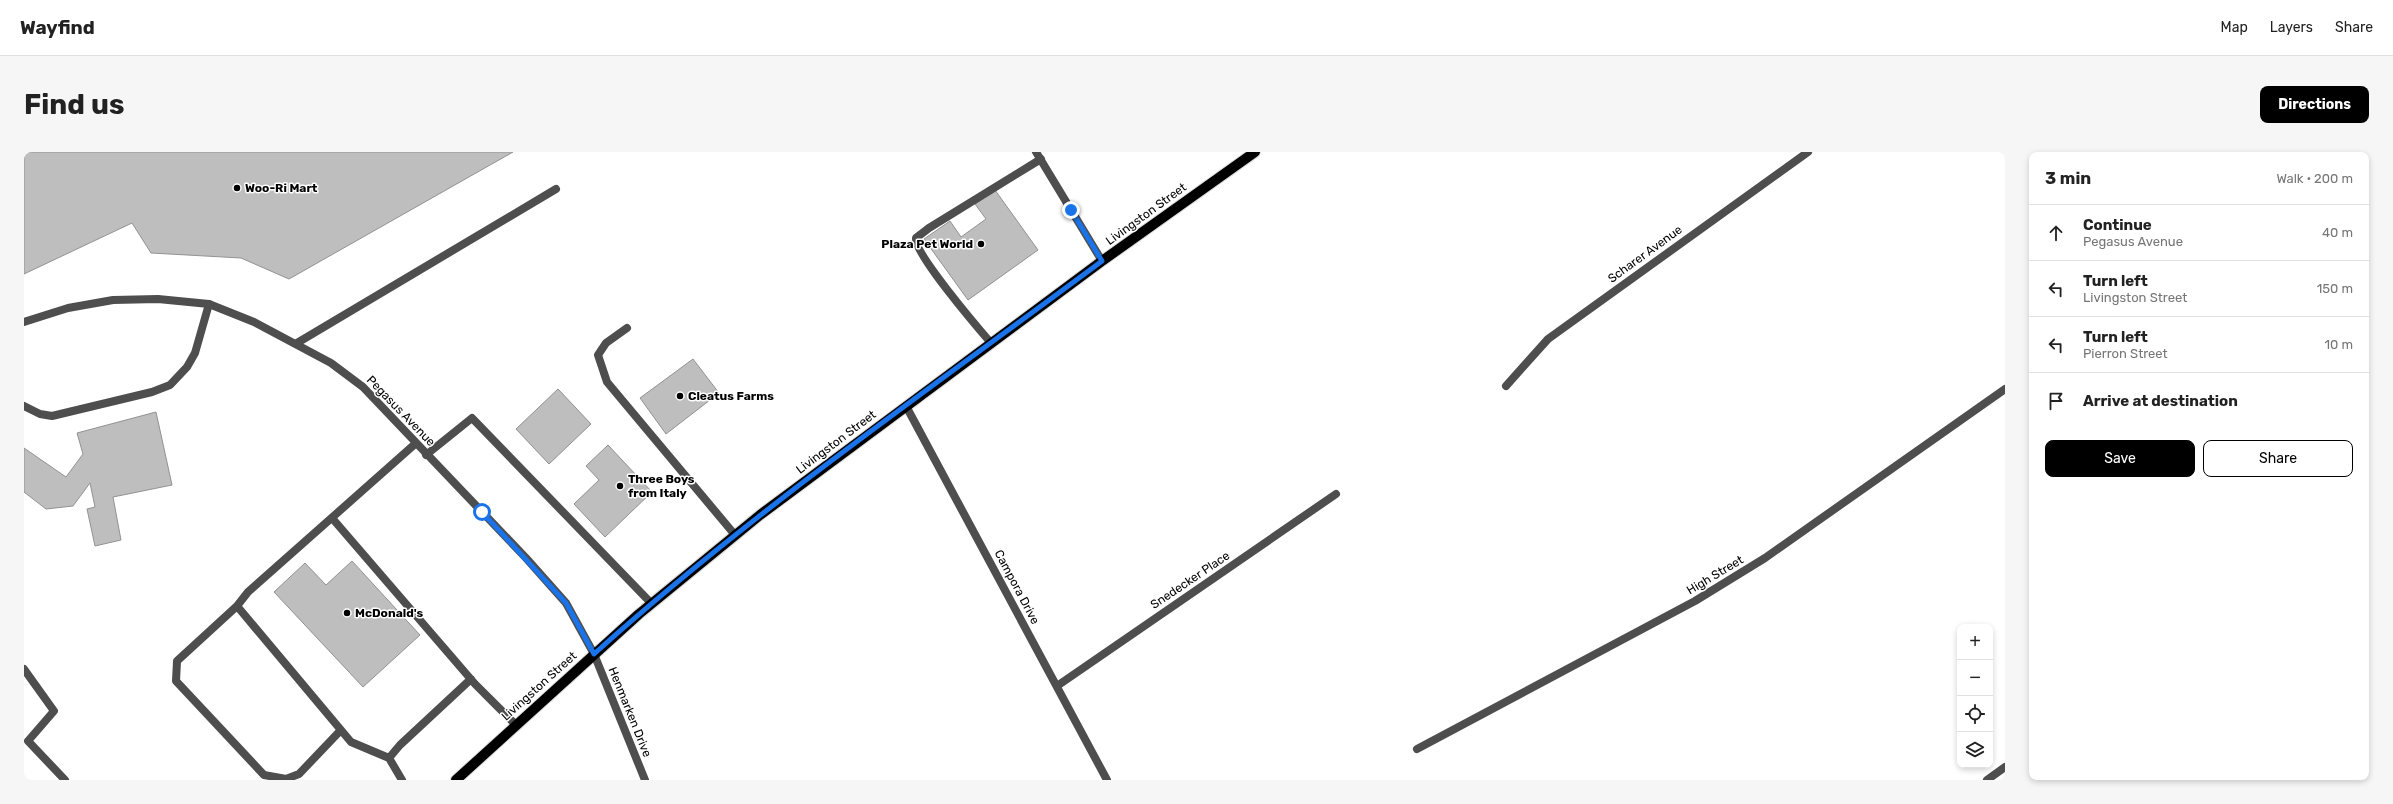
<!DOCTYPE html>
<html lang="en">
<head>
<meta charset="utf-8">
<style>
	body { margin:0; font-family:Rubik,sans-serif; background:#f6f6f6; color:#222 }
	.controls { position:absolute; right:12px; bottom:12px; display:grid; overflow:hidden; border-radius:8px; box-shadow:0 2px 6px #0003 }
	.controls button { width:36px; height:36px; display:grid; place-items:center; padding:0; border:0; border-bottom:1px solid #e0e0e0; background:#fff; color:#222; font:20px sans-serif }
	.stop { position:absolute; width:12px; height:12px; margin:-9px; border:3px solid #1a73e8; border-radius:50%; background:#fff }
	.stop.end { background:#1a73e8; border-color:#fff; box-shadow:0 1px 4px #0008 }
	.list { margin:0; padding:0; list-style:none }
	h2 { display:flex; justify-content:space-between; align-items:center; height:52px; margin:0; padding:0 16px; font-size:17px }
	h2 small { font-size:13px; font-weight:400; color:#767676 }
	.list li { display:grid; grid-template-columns:26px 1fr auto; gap:12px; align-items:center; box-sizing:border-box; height:56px; padding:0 16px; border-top:1px solid #e0e0e0 }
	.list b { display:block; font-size:15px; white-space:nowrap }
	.list p { margin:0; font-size:13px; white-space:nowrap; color:#767676 }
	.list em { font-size:13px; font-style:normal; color:#767676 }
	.actions { display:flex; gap:8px; padding:12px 16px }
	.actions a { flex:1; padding:9px 0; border:1px solid #000; border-radius:8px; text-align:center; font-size:14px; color:#000 }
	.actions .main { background:#000; color:#fff }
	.icon { flex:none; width:22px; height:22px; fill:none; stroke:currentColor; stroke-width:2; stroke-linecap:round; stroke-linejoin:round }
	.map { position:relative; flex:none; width:1981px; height:628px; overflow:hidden; border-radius:8px }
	header { display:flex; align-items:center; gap:24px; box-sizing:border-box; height:56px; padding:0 20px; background:#fff; border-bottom:1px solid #e0e0e0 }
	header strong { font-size:19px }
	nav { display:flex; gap:22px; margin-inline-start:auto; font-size:14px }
	.intro { display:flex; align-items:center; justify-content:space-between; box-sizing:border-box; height:96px; padding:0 24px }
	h1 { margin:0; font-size:28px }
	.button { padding:10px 18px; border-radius:8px; background:#000; color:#fff; font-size:14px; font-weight:700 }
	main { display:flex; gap:24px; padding:0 24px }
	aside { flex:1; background:#fff; border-radius:8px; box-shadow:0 2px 6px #0003 }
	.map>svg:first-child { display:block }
	.building { fill:#bebebe; stroke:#929292 }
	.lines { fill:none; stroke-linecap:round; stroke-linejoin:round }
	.primary-casing { stroke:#dbdbdb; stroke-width:12 }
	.service { stroke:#4e4e4e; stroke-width:8 }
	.minor { stroke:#4e4e4e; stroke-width:8 }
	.primary { stroke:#000; stroke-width:10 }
	.route { stroke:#1a73e8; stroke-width:5 }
	.poi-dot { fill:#000; stroke:#fff; stroke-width:1.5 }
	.labels { text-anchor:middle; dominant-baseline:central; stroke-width:3; stroke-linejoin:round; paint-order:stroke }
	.poi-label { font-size:12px; font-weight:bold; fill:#000; stroke:#fff; text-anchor:start }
	.street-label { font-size:12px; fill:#000; stroke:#fff }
</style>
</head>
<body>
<header>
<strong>Wayfind</strong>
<nav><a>Map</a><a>Layers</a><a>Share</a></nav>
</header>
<div class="intro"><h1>Find us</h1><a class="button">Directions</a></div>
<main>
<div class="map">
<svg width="1981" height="628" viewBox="0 0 1981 628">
	<rect width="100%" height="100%" fill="#fff"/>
	<path class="building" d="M0,0h489l-224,127 -48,-21 -90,-5 -19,-30 -108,51z
		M971,38l43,60 -70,50 -44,-61 26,-18 11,16 25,-18 -11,-15z
		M669,207l26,34 -53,41 -26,-36z
		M534,237l33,35 -42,40 -33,-35z
		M132,260l16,73 -59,12 8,43 -26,6 -8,-37 8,-2 -5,-24 -17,23 -27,3 -22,-17v-44l42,29 17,-23 -6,-21z
		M584,293l44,47 -47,45 -31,-33 25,-24 -13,-14z
		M328,409l68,74 -57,52 -89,-95 31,-29 21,22z"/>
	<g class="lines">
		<defs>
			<path id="primary" d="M432,628l183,-166 121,-99 342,-254 153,-109"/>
		</defs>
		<use href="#primary" class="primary-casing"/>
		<path class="service" d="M603,176l-21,15 -8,12 9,27 128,153
			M273,191l259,-154
			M967,191c-13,-15 -78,-91 -75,-105l13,-10 112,-69
			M0,254l16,8 12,2 100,-24 18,-7 17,-18 8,-14 14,-49
			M402,303l46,-37 179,185
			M308,366l143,166 41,41
			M213,454l114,136 38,16 13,22
			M0,517l30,42 -26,30 37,39
			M316,579l-41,43 -13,5 -22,-4 -88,-94 1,-20 60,-55 11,-14 167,-148
			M365,606l11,-13 71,-66"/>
		<path class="minor" d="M1012,0l66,109
			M0,170l44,-14 45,-8 45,-1 51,5 45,18 77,41 32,24 163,171 40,45 28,51 51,126
			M1482,234l42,-47 260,-187
			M882,254l201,374
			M1033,534l279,-192
			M1393,597l278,-148 70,-43 240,-169
			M1963,628l18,-13"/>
		<use href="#primary" class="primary"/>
	</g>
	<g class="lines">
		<path class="route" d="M458,360l84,91 28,51c159,-143 336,-265 508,-393l-31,-51"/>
	</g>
	<g class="poi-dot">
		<circle cx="213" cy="36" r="4"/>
		<circle cx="957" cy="92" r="4"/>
		<circle cx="656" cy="244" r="4"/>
		<circle cx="596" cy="334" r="4"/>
		<circle cx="323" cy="461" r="4"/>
	</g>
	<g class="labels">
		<g class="poi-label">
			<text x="221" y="36">Woo-Ri Mart</text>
			<text x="949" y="92" text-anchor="end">Plaza Pet World</text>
			<text x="664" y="244">Cleatus Farms</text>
			<text x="604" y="327">Three Boys<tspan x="604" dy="14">from Italy</tspan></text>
			<text x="331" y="461">McDonald's</text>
		</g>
		<g class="street-label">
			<text transform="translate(1122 62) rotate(-36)">Livingston Street</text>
			<text transform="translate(1621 102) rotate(-36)">Scharer Avenue</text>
			<text transform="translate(377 259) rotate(46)">Pegasus Avenue</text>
			<text transform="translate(812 290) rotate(-37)">Livingston Street</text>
			<text transform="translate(1691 423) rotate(-31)">High Street</text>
			<text transform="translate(1166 428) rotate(-34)">Snedecker Place</text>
			<text transform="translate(993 435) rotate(62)">Campora Drive</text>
			<text transform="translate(515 534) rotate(-42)">Livingston Street</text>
			<text transform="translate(606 560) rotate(68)">Henmarken Drive</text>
		</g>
	</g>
</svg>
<div class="controls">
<button>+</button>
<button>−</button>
<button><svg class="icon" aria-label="locate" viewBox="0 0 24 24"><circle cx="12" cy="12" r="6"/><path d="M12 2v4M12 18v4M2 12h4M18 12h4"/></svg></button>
<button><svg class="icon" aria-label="layers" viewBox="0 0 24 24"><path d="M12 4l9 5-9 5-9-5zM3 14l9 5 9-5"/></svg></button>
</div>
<div class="stop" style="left:458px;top:360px"></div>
<div class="stop end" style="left:1047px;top:58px"></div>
</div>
<aside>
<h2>3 min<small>Walk · 200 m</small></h2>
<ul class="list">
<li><svg class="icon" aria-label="ahead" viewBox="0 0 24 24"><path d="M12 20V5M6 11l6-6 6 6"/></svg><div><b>Continue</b><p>Pegasus Avenue</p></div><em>40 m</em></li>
<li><svg class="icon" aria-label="left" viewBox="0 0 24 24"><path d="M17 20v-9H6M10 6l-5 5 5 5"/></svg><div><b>Turn left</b><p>Livingston Street</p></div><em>150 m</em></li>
<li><svg class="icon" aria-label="left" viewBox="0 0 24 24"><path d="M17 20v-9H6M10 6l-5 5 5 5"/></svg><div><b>Turn left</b><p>Pierron Street</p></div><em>10 m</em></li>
<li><svg class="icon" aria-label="arrive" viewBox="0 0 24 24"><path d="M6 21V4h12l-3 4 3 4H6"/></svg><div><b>Arrive at destination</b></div></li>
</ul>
<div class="actions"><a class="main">Save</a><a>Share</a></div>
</aside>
</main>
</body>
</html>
